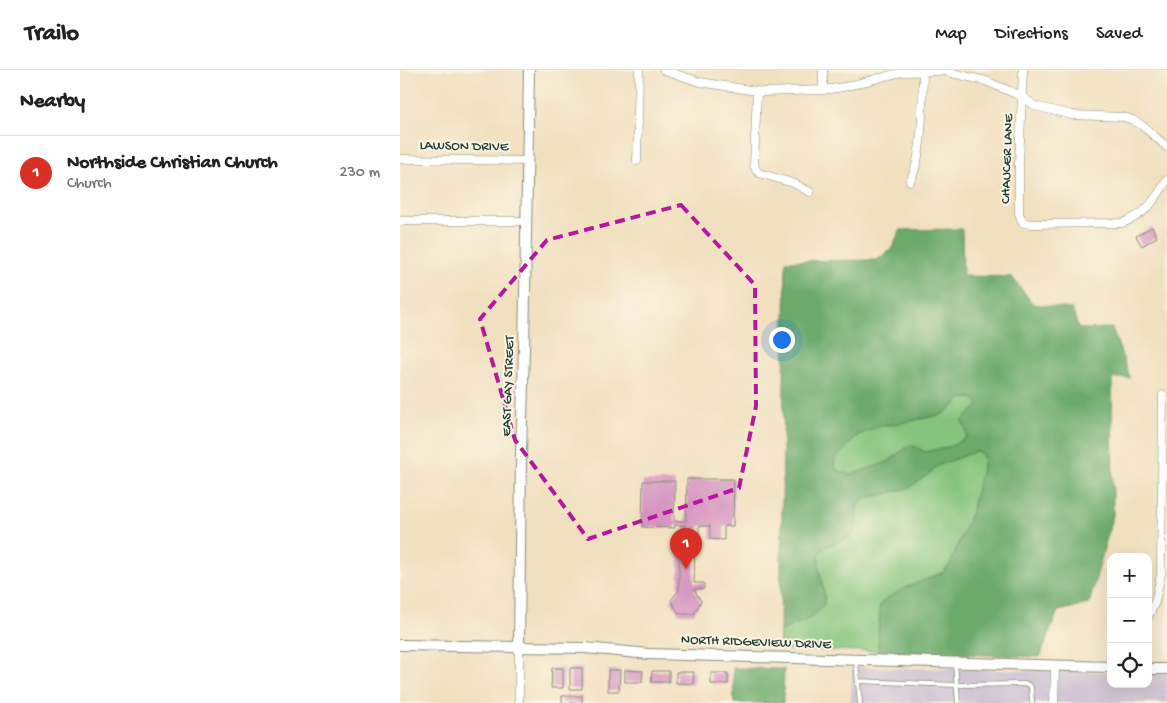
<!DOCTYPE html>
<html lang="en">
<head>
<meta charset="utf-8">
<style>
	body { margin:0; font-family:"Gochi Hand",sans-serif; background:#f6f6f6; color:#222 }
	.controls { position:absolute; right:15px; bottom:15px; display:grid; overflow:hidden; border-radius:10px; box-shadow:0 5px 20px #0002 }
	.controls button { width:45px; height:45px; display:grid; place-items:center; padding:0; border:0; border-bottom:1px solid #e0e0e0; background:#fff; color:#222; font:25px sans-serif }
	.you { position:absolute; left:381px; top:269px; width:18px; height:18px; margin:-12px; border:4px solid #fff; border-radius:50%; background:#1a73e8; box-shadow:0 0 0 8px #1a73e833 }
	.badge { display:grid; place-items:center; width:32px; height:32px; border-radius:50%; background:#d93025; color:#fff; font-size:16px; font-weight:700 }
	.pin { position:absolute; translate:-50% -41px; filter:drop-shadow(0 1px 2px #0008) }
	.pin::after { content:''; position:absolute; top:26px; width:18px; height:15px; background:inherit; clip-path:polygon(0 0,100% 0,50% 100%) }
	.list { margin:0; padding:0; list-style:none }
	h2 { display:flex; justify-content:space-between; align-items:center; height:65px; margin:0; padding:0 20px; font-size:21px }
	h2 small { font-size:16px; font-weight:400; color:#767676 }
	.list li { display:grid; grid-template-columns:32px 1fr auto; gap:15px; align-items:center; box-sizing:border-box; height:75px; padding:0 20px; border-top:1px solid #e0e0e0 }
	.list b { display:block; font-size:19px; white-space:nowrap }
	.list p { margin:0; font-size:16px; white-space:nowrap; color:#767676 }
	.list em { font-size:16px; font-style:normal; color:#767676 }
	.icon { flex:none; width:28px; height:28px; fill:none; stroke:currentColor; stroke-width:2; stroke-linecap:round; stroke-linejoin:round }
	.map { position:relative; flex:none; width:767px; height:633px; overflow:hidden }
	header { display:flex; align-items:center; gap:30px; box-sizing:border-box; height:70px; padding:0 25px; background:#fff; border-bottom:1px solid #e0e0e0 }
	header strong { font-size:24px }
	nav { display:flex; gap:28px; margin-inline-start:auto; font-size:18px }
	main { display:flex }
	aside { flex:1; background:#fff }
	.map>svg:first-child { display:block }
	.industrial { fill:#ccbed3 }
	.green { fill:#85c47c; stroke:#528058 }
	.forest { fill:#6caa6c; stroke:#467450; fill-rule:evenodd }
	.building { fill:#d592bf }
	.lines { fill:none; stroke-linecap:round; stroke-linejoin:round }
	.lane-casing { stroke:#888e7a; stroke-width:5.5 }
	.street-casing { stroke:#888e7a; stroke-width:9 }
	.secondary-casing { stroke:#888e7a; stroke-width:12 }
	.lane { stroke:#fff; stroke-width:4 }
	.street { stroke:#fff; stroke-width:8 }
	.secondary { stroke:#fff; stroke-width:10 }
	.marked { fill:none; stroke:#b5179e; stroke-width:4; stroke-dasharray:10 6; stroke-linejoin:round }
	.labels { text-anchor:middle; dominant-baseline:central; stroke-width:4; stroke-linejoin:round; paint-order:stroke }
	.street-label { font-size:14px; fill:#1f3d34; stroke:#fcf5e5 }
</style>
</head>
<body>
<header>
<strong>Trailo</strong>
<nav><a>Map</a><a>Directions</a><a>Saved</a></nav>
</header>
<main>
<aside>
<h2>Nearby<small></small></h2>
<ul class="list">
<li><span class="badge">1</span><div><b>Northside Christian Church</b><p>Church</p></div><em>230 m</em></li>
</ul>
</aside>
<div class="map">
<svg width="767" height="633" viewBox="0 0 767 633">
	<rect width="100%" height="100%" fill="#fcf5e5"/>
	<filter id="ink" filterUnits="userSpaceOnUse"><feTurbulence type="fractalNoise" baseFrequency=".02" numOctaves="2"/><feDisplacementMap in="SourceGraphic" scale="10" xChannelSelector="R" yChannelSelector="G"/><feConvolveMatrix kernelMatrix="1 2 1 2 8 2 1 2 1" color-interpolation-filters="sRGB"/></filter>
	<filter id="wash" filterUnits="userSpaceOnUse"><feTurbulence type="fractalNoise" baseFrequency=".0096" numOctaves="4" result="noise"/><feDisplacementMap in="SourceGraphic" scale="20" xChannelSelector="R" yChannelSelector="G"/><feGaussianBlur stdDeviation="1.12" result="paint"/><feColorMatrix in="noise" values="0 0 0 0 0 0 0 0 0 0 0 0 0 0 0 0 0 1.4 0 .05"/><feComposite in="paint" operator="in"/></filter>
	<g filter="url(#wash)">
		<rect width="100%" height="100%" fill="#f1e0bf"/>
		<path class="industrial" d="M452,597l259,5v12h37v-11h19v30h-316z"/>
		<path class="green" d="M572,328l8,6 -14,25 1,8 -15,9 -27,6 -8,-6 -17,6 -12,10 -38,13 -12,-4 -4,-6 1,-6 23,-24 20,-8 63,-12 13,-9 6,-7z
			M576,381l5,2 3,7 -13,53 -21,51 -7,8 -38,16 -25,18 -2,45 -99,-1 1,-19 26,-11 19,-24 -7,-34 1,-9 8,-7 24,-9 5,-13 1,-17 2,-4 9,-5 41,-10 17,-12 11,-10z"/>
		<path class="forest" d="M562,159l1,47 49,1 21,27 39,5 7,20 33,-1 18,50h-18l1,137 -24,89 -31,7 -18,46 -162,-6 2,-45 4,-6 21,-12 38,-15 7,-9 21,-51 13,-53 -3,-7 -5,-2 -39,15 -11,10 -17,12 -41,10 -9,5 -2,5 -1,16 -5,13 -24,9 -8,7c-1,11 1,20 3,30 1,7 4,13 2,20 -4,14 -32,23 -44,28l6,-370 91,-1 14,-10 9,-20zM572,328l7,7 -17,16 4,8 1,8 -15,9 -27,6 -14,-7 -11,7 -12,10 -38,13 -12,-4 -4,-6 1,-6 23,-24 20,-8 63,-12 13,-9 6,-7z
			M333,598l51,1 -1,34h-49z"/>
		<g id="blocks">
			<path class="building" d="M752,157l5,10 -15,9 -6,-10z
				M287,409h47l-1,47h-9v14l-14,-1v-13h-11v8h-4l-1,49h10v6h-10l7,12 -7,13h-15l-8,-14 8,-10v-55l6,-1v-9h-10v3l-33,-1 1,-46h32l-1,40h12z
				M152,598h11v20h-12z
				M170,598h12v21h-12z
				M208,600h12l-1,21h-11z
				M225,600l18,1 -1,11h-17z
				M252,601h17v11h-18z
				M276,602h18l-1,12 -17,-1z
				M311,603h17v11h-17z
				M162,626h20v7h-20z"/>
		</g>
	</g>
	<g filter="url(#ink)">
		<use href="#blocks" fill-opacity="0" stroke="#888e7a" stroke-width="1"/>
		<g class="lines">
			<defs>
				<path id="lane" d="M456,592l4,41
					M555,593l3,40
					M458,611l98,4 71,-1 4,3 1,16"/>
				<path id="street" d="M264,0l36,12 62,10 61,-2 21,-3 58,-15 42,-1 42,10 37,16 12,9 37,9 52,2 9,3 10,6 24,21
					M623,0l-4,94v49l3,9 8,2 92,-1c24,-8 32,-22 45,-43
					M423,20v-20
					M357,21l-3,74 2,5 3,3 34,10 17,9
					M0,89l127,2
					M237,91l2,-91
					M510,111c14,-25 12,-82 13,-111
					M0,151h126
					M748,547l7,-15 6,-28 2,-179
					M119,633v-55
					M654,633l1,-37"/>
				<path id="secondary" d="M0,575l185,3 64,6 462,13
					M119,578l2,-194 3,-105 5,-279
					M748,599h19"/>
			</defs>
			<use href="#lane" class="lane-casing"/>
			<use href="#street" class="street-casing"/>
			<use href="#secondary" class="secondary-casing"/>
			<use href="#lane" class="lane"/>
			<use href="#street" class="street"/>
			<use href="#secondary" class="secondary"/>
		</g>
	</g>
	<path class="marked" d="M281,135l74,80 1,121 -17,82 -151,51 -73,-99 -35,-121 67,-79z"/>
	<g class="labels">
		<g class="street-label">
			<text transform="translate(64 77) rotate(1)">LAWSON DRIVE</text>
			<text transform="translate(608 89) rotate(-88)">CHAUCER LANE</text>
			<text transform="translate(109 316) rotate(-88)">EAST GAY STREET</text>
			<text transform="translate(356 573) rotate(2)">NORTH RIDGEVIEW DRIVE</text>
		</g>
	</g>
</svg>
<div class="controls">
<button>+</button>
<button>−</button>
<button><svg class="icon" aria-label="locate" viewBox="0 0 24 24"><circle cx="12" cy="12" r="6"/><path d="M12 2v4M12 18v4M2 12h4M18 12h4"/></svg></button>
</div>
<div class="you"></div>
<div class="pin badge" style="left:286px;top:499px">1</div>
</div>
</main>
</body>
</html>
